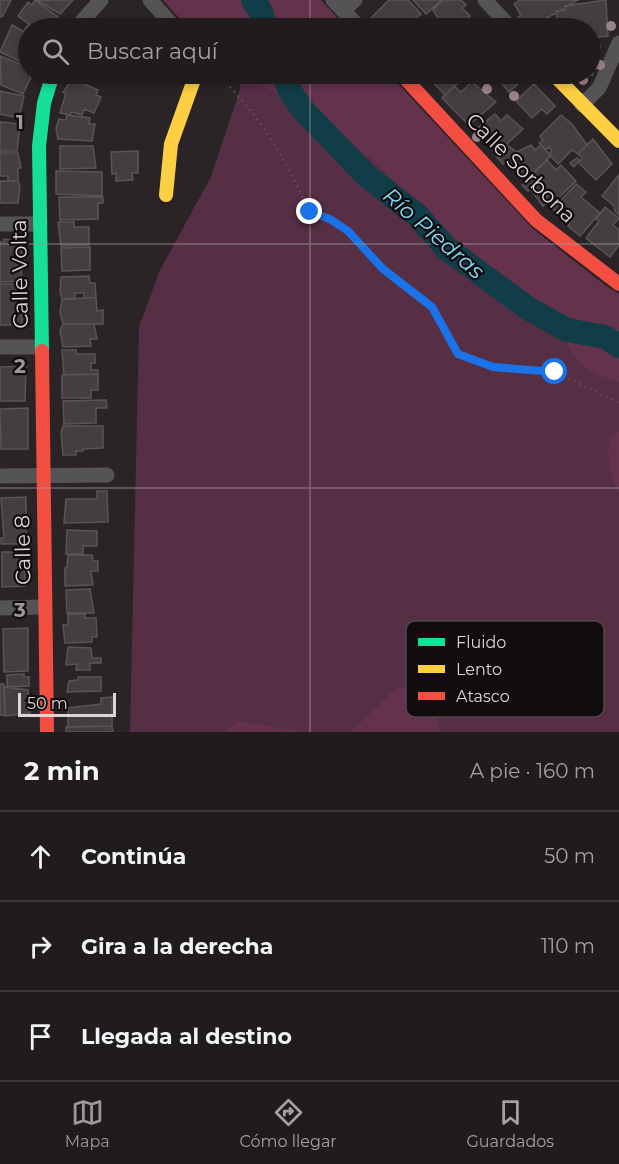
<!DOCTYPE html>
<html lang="es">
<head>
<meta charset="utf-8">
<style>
  :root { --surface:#201b1d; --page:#282426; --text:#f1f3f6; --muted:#a2a1a4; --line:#3d393b; --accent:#9f979b }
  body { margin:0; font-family:Montserrat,sans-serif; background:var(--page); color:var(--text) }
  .scale { position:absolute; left:18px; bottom:15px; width:98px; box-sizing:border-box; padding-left:6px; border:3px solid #ded5d9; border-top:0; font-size:16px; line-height:21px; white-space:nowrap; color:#ded5d9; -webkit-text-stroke:4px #120c0f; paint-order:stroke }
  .stop { position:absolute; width:18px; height:18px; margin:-14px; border:4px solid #1a73e8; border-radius:50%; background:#fff }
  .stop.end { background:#1a73e8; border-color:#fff; box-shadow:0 2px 6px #0008 }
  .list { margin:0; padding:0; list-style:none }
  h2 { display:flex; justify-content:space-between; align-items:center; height:78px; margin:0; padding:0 24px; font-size:26px }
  h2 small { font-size:20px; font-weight:400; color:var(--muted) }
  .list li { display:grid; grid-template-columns:39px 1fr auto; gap:18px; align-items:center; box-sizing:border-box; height:90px; padding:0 24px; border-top:2px solid var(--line) }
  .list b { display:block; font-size:22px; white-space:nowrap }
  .list em { font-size:20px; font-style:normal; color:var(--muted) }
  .icon { flex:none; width:33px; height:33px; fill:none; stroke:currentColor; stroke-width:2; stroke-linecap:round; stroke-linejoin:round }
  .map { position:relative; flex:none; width:619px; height:732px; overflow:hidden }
  .search { position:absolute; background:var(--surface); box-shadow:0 3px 9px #0003; left:18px; right:18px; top:18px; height:66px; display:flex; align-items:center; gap:15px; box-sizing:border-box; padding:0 21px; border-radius:33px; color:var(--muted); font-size:22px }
  .sheet { height:348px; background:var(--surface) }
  nav { display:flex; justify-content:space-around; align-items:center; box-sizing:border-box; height:84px; border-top:2px solid var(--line); background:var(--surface); font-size:16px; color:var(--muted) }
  nav a { display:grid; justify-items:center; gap:3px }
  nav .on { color:var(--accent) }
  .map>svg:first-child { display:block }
  .green { fill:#562f44 }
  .forest { fill:#65324c }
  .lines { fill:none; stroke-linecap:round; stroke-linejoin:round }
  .river { stroke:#113d49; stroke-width:24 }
  .building { fill:#433e40; stroke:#595456; stroke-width:1.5 }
  .path { stroke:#5c5b5d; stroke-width:2; stroke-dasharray:1.5 4.5; stroke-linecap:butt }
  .street { stroke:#545456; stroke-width:15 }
  .fast { stroke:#16e098; stroke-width:14 }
  .slow { stroke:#ffcf43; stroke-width:14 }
  .jam { stroke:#f24e42; stroke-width:14 }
  .tree { fill:#99818c }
  .route { stroke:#1a73e8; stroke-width:8 }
  .grid { fill:none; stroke:#9f979b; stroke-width:1.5; stroke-opacity:0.55 }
  .labels { text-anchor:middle; stroke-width:4.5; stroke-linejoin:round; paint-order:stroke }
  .street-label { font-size:21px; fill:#ded5d9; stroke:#120c0f }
  .water-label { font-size:22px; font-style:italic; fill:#80dbf9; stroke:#120c0f }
  .key { fill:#120c0f; stroke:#4f484c; stroke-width:1.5 }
  .key-label { font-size:16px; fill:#ded5d9 }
  .grid-label { font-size:20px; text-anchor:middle; font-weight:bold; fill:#9f979b; stroke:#120c0f; stroke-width:4.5; stroke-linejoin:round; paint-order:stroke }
</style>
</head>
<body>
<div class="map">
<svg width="619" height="732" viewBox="0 0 619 732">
  <rect width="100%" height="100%" fill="#2a2427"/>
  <!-- green -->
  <path class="green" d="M241 74H385L533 229 606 286 619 294V732H130L139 327 160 270 211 177 240 90Z"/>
  <!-- forest -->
  <path class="forest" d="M163 0H321L347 28H188Z
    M247 74H389L533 229 606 286 619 294V382C599 376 577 368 569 347 564 335 567 325 556 317L555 310 537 306 514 292 480 264 472 253 445 239 427 221 417 203 369 157Z
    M619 432V492C608 474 606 456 611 435Z
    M434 682 439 732H351L396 688Z
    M237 721 303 732H227Z"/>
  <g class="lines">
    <!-- river -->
    <path class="river" d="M253 0 260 10 267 28
      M283 74 291 93 304 111 367 176 418 216 446 248 529 309 567 330 605 337 619 346"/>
  </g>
  <!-- building -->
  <path class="building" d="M0 0H11L2 17 0 16Z
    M35 0 58 17 53 28H28V31L25 29 29 24 18 16 28 2 32 5Z
    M37 0H73L60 14Z
    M389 0H408L421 14 405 28 399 21 395 24 399 28H381L371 18Z
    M413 0H442L426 14Z
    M443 0H461L466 5 462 8 470 16 463 22 467 28H448L436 15 433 10Z
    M520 0H578L530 28H527L518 17 521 15 514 4Z
    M606 0 608 36 590 38V28H558L556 11 565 10V6Z
    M548 17 554 27 558 25V28H531Z
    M12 25 28 34V65L0 52Z
    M590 39 592 53 598 52 597 68 592 70 593 75 573 78 572 74H590Z
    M0 56 28 67V74L32 75 23 94 1 85Z
    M82 74H103L97 83Z
    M425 74H468L445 95Z
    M488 74 493 80 486 86 480 79Z
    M493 74H527L528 75 509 92Z
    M72 79 98 90 96 95 101 97 94 113 84 109 82 115 72 112 70 115 60 113 66 93 63 92Z
    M472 82 496 102 469 125 442 98 454 86 461 92Z
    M534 84 555 106 547 114 542 109 532 118 516 101Z
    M0 91 24 96 19 118 0 114Z
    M495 114 501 121 507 115 523 129 498 152 476 129Z
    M67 115 90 118 89 124H95L92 141 58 139 56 128 59 119 66 120Z
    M561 115 572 124 587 145 578 154 572 150 558 164 549 154 552 151 549 147 546 150 539 143 543 140 540 136Z
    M0 122 20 124 17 151H0Z
    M593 139 612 164 596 180 578 162 574 167 570 163 577 158 580 161 582 158 578 154Z
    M507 145 517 152 531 145 535 150 541 145 551 156 525 180 507 161 503 164 496 156Z
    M60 146H93L96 168 60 169Z
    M138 151V173H132L133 180 116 181V173L112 174 111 152Z
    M0 153H18L21 168H18V181H8V176H0Z
    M547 160 556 170 561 165 576 181 551 205 548 201 543 206 530 189 528 191 522 185Z
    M56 171 102 172V196L56 194Z
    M619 175V215L615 211 614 206 602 196Z
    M0 181H18L20 186 18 203H0Z
    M576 184 586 192 581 197 600 213 580 236 568 226 570 223 553 209Z
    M59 197H103V203H98V219L60 220Z
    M605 207 619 218 613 225 619 230V245L610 257 586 238 599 221 596 219Z
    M58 222H74V227H89V245L61 246Z
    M4 239 25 243V249H21L24 261 21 262 22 281 0 282V242H4Z
    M90 247V270L62 271 61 248Z
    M89 276 90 283H95L96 298H84V293H75V299H62L60 292 61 277Z
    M0 284H21L22 325H0Z
    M84 298H96L97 311 103 310V324H63L60 312 62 299Z
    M63 324H94L97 339H90L91 346 63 347 60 330Z
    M62 350H76V354H95V363H91V370H98V374L64 375Z
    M26 366 25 401H0V367Z
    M98 374V390H91V398H62V375Z
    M106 400 107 408H96V423L64 424 63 401Z
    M28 408V449H1L0 409Z
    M63 426H103V448L83 449V451H76V455H63L61 433Z
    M97 491H107L108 522 64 523 66 499H97Z
    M26 497V544H1V538H4L1 498Z
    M67 530 97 531V546H83V554H66Z
    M2 552H24L25 586 2 587Z
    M68 555H92L93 561H98V571H91L93 585 65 586V568H67Z
    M90 589 94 613H67L66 590Z
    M68 614H85V618H96L97 637H92V642L65 643 63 625H68Z
    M28 628V671L4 672 3 629Z
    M68 647 91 648 92 658H101V663H90V670H76L77 664 66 665Z
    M24 674V677H29V686L7 687V675Z
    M78 677H101V691L67 692 69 681 78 680Z
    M0 684H4L5 715H0Z
    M4 687 28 690 30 713 5 716Z
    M112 697V726L68 727V708L101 704V698Z
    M112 726 113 732H66V727Z"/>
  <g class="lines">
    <!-- path -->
    <path class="path" d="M217 74C262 118 283 155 310 212L330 219 348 231 383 269 432 307 458 354 493 367 555 372 619 403"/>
    <!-- street -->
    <path class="street" d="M150 0 175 28
      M333 0 360 28
      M485 0 511 28
      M344 10 355 0
      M76 28 101 0
      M582 105 599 88 619 43
      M0 224H40
      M0 347H42
      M0 476 107 475
      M0 608 44 607"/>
    <!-- fast -->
    <path class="fast" d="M42 351 39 146 44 103 53 74"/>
    <!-- slow -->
    <path class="slow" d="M553 74 619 141
      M166 195 171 144 196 74"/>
    <!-- jam -->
    <path class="jam" d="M401 74 536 220 619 284
      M42 351 47 732"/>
  </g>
  <!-- trees -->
  <g class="tree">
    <circle cx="611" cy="26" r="5"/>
    <circle cx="596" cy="47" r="5"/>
    <circle cx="600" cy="65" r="5"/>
    <circle cx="583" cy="80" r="5"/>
    <circle cx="487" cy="89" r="5"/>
    <circle cx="514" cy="96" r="5"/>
    <circle cx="477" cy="137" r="5"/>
  </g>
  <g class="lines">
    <!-- route -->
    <path class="route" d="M310 212 330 219 348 231 383 269 432 307 458 354 493 367 555 372"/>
  </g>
  <!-- grid -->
  <path class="grid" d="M310 0V28M310 74V732M0 244H619M0 488H619"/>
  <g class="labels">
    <!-- street labels -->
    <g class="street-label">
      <text transform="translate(521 168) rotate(45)" y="7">Calle Sorbona</text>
      <text transform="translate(20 274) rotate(-91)" y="7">Calle Volta</text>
      <text transform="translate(23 550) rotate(-91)" y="7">Calle 8</text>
    </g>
    <!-- water labels -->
    <g class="water-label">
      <text transform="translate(434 233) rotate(41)" y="8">Río Piedras</text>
    </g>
  </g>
  <!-- legend -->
  <rect x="406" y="621" width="198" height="96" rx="9" class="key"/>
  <rect x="418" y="638" width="27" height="8" fill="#16e098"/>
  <rect x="418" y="665" width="27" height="8" fill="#ffcf43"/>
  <rect x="418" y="692" width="27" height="8" fill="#f24e42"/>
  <g class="key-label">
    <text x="456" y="648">Fluido</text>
    <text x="456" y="675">Lento</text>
    <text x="456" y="702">Atasco</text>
  </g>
  <g class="grid-label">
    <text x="20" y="129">1</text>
    <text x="20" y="373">2</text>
    <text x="20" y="617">3</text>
  </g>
</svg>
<div class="scale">50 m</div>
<div class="stop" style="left:555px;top:372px"></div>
<div class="stop end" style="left:310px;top:212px"></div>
<div class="search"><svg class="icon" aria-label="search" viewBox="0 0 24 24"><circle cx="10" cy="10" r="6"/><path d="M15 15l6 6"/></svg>Buscar aquí</div>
</div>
<section class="sheet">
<h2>2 min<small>A pie · 160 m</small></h2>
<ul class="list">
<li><svg class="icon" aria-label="ahead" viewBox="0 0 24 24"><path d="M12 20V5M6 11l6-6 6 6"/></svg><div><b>Continúa</b></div><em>50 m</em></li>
<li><svg class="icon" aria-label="right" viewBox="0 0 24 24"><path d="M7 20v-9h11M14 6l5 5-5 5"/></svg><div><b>Gira a la derecha</b></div><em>110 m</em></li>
<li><svg class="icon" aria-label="arrive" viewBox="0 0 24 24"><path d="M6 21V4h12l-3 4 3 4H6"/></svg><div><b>Llegada al destino</b></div></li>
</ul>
</section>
<nav>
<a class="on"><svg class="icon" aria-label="map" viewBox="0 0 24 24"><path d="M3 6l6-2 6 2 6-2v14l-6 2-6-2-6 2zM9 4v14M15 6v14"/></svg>Mapa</a>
<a><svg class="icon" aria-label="directions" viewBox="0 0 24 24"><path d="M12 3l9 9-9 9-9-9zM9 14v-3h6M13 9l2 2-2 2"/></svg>Cómo llegar</a>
<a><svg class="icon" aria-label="saved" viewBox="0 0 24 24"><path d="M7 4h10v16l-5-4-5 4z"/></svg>Guardados</a>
</nav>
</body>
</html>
